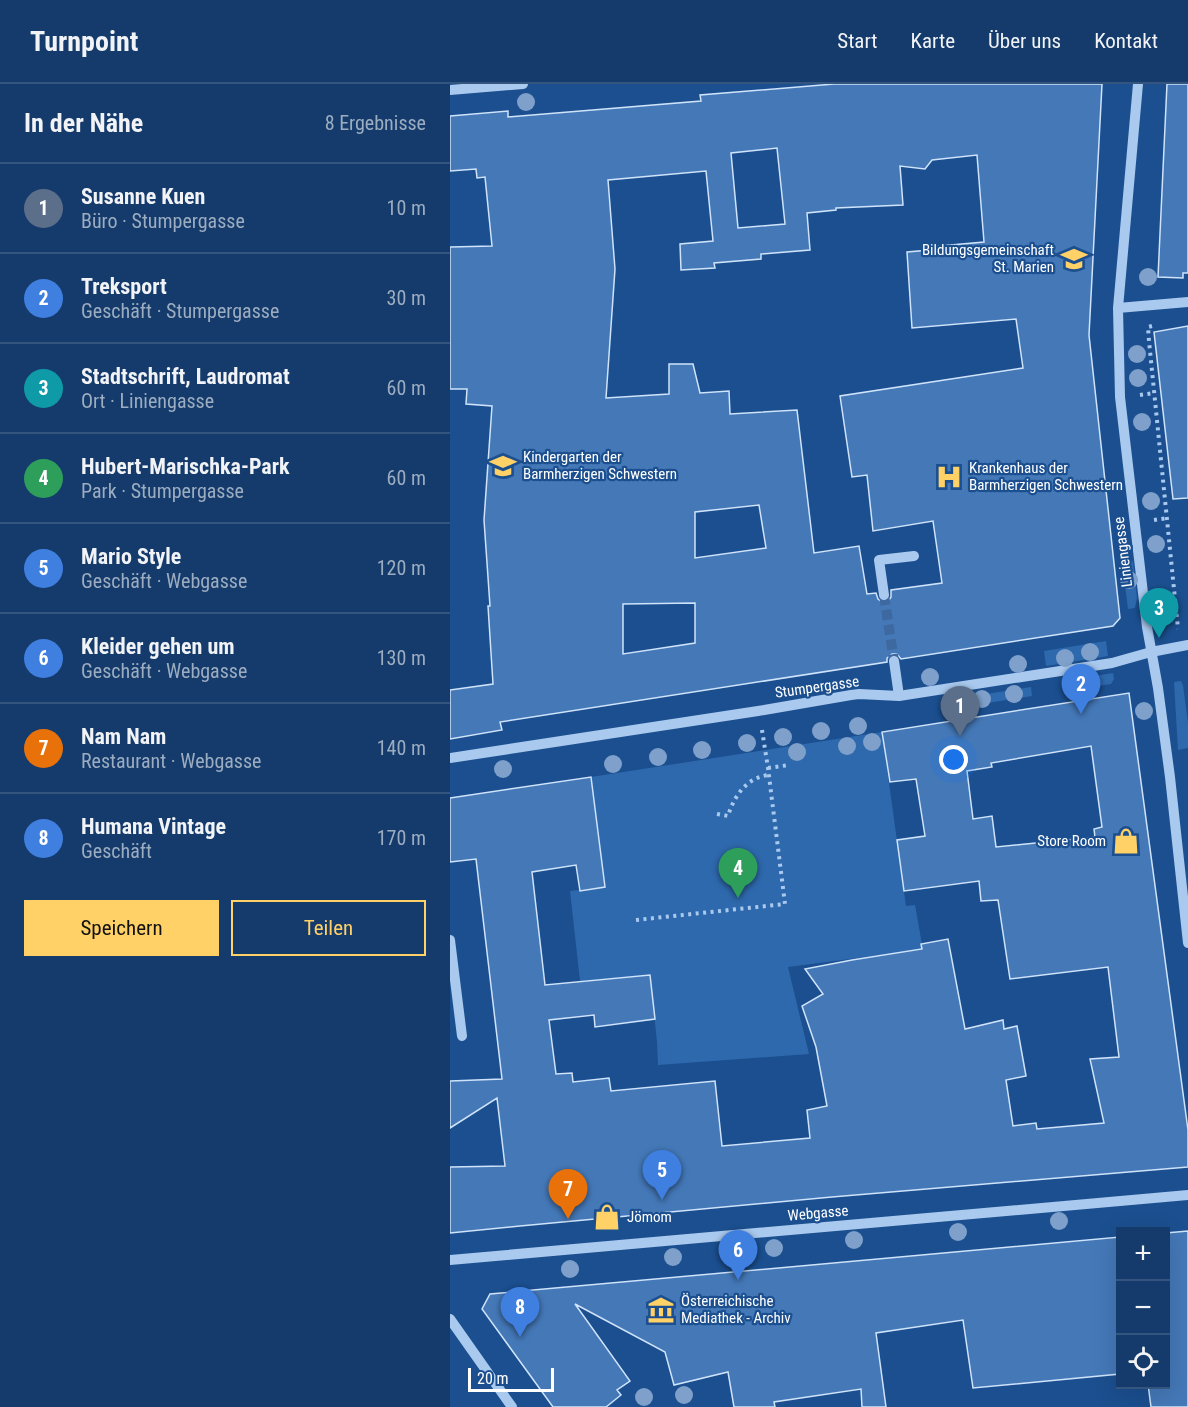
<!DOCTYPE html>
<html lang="de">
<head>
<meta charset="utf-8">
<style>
  :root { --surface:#143b6b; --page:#214673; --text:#f1f3f6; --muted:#9dadc1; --line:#33557e; --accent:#ffd166 }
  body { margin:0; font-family:"Roboto Condensed",sans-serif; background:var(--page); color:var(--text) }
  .controls { position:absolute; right:18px; bottom:18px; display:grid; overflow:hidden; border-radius:0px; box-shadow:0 6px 24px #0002 }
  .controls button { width:54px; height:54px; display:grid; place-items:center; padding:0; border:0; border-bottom:2px solid var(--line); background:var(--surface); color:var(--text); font:30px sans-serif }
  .scale { position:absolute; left:18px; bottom:15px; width:86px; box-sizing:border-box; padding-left:6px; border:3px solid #fff; border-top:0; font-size:16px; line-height:21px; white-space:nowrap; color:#fff; -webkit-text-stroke:4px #1b4f8f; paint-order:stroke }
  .you { position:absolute; left:504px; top:676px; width:21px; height:21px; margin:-15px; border:4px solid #fff; border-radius:50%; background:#1a73e8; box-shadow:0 0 0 9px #1a73e833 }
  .badge { display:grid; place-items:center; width:39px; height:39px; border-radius:50%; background:var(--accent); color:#fff; font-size:20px; font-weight:700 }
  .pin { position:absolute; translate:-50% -50px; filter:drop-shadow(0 2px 3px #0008) }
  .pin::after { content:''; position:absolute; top:32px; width:21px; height:18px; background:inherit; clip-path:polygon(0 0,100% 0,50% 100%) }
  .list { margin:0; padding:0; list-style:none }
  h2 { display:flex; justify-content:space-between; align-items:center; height:78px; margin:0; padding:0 24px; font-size:26px }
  h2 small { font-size:20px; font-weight:400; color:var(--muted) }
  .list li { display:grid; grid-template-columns:39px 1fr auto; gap:18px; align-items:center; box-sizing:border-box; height:90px; padding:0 24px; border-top:2px solid var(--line) }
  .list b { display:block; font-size:22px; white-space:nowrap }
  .list p { margin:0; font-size:20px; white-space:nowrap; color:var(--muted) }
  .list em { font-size:20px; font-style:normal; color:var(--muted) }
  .actions { display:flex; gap:12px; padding:18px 24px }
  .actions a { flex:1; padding:14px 0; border:2px solid var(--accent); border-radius:0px; text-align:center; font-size:21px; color:var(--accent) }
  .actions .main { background:var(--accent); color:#111 }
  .icon { flex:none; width:33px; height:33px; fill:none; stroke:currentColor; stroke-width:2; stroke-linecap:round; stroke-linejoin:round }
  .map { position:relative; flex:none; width:738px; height:1323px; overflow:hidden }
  header { display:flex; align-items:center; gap:36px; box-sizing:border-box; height:84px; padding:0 30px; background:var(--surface); border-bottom:2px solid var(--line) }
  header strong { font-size:28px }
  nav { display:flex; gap:33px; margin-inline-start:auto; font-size:21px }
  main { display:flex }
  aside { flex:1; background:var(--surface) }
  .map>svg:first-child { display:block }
  .green { fill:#2e69ad }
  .building { fill:#4478b7; stroke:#cfe3fa; stroke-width:1.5; fill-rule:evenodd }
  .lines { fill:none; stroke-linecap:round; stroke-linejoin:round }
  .minor-tunnel { stroke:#3d69a0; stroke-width:10; stroke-dasharray:10 5; stroke-linecap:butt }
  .path { stroke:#a9c9ee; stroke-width:4; stroke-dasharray:3 4.5; stroke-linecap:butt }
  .minor { stroke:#a9c9ee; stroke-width:10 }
  .tree { fill:#7ea0ca }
  .labels { text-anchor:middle; stroke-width:4.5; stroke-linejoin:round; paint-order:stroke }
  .poi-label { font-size:15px; fill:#fff; stroke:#1b4f8f; text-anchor:start }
  .street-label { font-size:15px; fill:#fff; stroke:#1b4f8f }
</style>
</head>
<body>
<header>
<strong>Turnpoint</strong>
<nav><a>Start</a><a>Karte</a><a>Über uns</a><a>Kontakt</a></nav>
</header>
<main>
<aside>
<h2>In der Nähe<small>8 Ergebnisse</small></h2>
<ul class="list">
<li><span class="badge" style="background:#5c6f8a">1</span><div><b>Susanne Kuen</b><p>Büro · Stumpergasse</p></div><em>10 m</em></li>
<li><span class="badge" style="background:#3f7fe0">2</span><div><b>Treksport</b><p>Geschäft · Stumpergasse</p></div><em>30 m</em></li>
<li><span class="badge" style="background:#0f9aa8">3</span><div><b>Stadtschrift, Laudromat</b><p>Ort · Liniengasse</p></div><em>60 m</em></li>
<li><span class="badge" style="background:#2e9e5b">4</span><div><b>Hubert-Marischka-Park</b><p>Park · Stumpergasse</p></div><em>60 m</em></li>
<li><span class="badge" style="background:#3f7fe0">5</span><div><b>Mario Style</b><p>Geschäft · Webgasse</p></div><em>120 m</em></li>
<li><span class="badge" style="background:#3f7fe0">6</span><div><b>Kleider gehen um</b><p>Geschäft · Webgasse</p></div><em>130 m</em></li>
<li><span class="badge" style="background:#e8710a">7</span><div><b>Nam Nam</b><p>Restaurant · Webgasse</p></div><em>140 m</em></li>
<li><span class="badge" style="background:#3f7fe0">8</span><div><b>Humana Vintage</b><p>Geschäft</p></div><em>170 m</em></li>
</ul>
<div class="actions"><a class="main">Speichern</a><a>Teilen</a></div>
</aside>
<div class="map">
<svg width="738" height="1323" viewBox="0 0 738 1323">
  <rect width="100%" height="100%" fill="#1b4f8f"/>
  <!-- green -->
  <path class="green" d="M681 476 683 478 687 514 685 524 678 525 672 477Z
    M656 557 658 572 596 582 594 567Z
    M663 589 664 595 661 600 622 606 620 596Z
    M731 597 733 601 738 639V664L728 666 724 598Z
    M581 603 582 612 492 626 491 617Z
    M432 648 456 822 465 821 484 928 454 868 338 883 359 970 208 981 207 958 200 891 130 897 120 807 155 803 141 693Z"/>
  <!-- building -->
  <path class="building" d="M384 0H652L639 251 670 534 663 542 451 575 447 570H442L437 574V578L50 638 52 646 0 655V606L43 600 38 522H40L34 436 42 322 16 320 17 305H0V163L42 162 35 93 27 94 26 85 0 87V32L58 27V33L251 17 250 11ZM327 64 335 140 288 144 281 69ZM527 71 534 158 479 163 480 166 457 168 462 244 566 235 573 284 390 312 402 393 417 391 423 447 483 437 492 499 441 506V513L439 516 432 518 428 515 426 509 417 510 409 462 364 469 347 326 280 330 279 307 250 309 243 280H219V310L156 314 165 185 158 96 256 87 263 157 230 160 231 186 265 184 264 179 311 175V170L360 166 357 129 386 126V124L453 121 450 82 475 85 482 76ZM309 421 316 464 245 474V428ZM245 519V559L173 570V520Z
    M717 0H738V189H733V194L708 193Z
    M738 242V414L723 415 704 248Z
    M679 609 738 1046V1083L382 1113 70 1142 0 1149V1083L55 1082 47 1014 0 1044V997L52 995 26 775 0 778V714L141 693 155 803 130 807 126 781 82 788 95 901 200 891 205 935 145 943 144 931 99 936 106 990 122 989 123 998 159 994 161 1007 265 997 272 1062 360 1054 357 1026 377 1022 366 963 352 922 373 910 355 885 402 876 472 865 471 860 498 855 515 945 553 936 554 945 567 942 576 992 556 996 563 1042 586 1039 587 1045 654 1039 640 975 669 973 658 883 560 895 548 816 531 817 529 797 454 807 447 756 475 752 466 695 440 698 432 648ZM641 662 652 743 644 745 645 753 546 763 542 732 523 735 517 687 542 683 541 679Z
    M738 1147V1323H701L698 1300H716V1149Z
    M670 1153V1290L523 1304 513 1236 426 1249 436 1323H412L411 1305 324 1318 325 1323H284L278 1288 224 1301 215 1268 125 1220 180 1297 167 1306 171 1311 156 1323H103L32 1225 40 1210Z"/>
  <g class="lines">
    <!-- minor-tunnel -->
    <path class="minor-tunnel" d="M434 511 444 577"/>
    <!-- path -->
    <path class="path" d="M702 242 698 243 699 257 728 545
      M690 311 704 309
      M704 436 718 434
      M318 684 339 681
      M267 730 278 732C284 712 297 693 319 691
      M186 836 335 820 318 684 312 646"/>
    <!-- minor -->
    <path class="minor" d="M688 0 668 224 670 313 697 543 708 604 720 693 738 859
      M0 6 73 0
      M668 224 738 218
      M434 511 429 476 464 472
      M444 577 449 612
      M0 674 308 627 401 611 409 610 449 612 662 579 701 568 738 561
      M0 856 12 952
      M0 1176 738 1111
      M0 1235 62 1323"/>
  </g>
  <!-- trees -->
  <g class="tree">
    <circle cx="76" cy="18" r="9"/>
    <circle cx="698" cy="193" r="9"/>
    <circle cx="687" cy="270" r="9"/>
    <circle cx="688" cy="294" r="9"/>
    <circle cx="692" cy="338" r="9"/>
    <circle cx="701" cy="417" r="9"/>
    <circle cx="706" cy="460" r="9"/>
    <circle cx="679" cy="496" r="9"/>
    <circle cx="710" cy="522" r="9"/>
    <circle cx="640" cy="568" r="9"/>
    <circle cx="615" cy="574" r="9"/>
    <circle cx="568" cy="580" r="9"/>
    <circle cx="480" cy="593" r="9"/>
    <circle cx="633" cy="599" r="9"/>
    <circle cx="564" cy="610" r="9"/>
    <circle cx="532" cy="615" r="9"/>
    <circle cx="504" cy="620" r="9"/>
    <circle cx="694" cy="627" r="9"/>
    <circle cx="408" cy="642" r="9"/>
    <circle cx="371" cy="647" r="9"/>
    <circle cx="333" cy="653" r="9"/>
    <circle cx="422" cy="658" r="9"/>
    <circle cx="297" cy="659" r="9"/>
    <circle cx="397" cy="662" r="9"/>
    <circle cx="252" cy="666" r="9"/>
    <circle cx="347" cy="668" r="9"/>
    <circle cx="208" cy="673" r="9"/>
    <circle cx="163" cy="680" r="9"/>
    <circle cx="53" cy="685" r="9"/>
    <circle cx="609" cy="1137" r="9"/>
    <circle cx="508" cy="1148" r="9"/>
    <circle cx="404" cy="1156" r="9"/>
    <circle cx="324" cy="1164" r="9"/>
    <circle cx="223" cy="1173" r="9"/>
    <circle cx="120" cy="1185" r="9"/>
    <circle cx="234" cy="1311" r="9"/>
    <circle cx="194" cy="1313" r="9"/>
  </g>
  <!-- icons -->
  <defs>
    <g id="school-bare" transform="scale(2.07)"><path d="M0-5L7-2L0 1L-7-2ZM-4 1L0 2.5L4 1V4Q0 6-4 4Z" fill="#ffd166" stroke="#1b4f8f" stroke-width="2.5" paint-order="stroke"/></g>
    <g id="hospital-bare" transform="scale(2.07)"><path d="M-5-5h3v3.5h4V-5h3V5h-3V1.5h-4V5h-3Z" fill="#ffd166" stroke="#1b4f8f" stroke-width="2.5" paint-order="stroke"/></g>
    <g id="shop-bare" transform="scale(2.07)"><path d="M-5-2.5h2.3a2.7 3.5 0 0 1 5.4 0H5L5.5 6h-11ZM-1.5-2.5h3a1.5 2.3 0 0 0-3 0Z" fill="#ffd166" stroke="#1b4f8f" stroke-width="2.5" paint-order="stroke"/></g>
    <g id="museum-bare" transform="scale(2.07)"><path d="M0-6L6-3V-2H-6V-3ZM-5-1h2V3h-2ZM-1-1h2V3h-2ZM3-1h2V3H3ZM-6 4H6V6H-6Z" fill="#ffd166" stroke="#1b4f8f" stroke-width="2.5" paint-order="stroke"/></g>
  </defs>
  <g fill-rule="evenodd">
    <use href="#school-bare" x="624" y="175"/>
    <use href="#school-bare" x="53" y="382"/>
    <use href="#hospital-bare" x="499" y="393"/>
    <use href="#shop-bare" x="676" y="757"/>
    <use href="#shop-bare" x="157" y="1133"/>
    <use href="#museum-bare" x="211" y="1226"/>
  </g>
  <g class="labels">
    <!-- poi labels -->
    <g class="poi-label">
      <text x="604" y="171" text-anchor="end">Bildungsgemeinschaft<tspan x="604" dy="17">St. Marien</tspan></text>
      <text x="73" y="378">Kindergarten der<tspan x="73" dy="17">Barmherzigen Schwestern</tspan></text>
      <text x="519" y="389">Krankenhaus der<tspan x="519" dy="17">Barmherzigen Schwestern</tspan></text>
      <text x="656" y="762" text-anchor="end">Store Room</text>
      <text x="177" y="1138">Jömom</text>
      <text x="231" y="1222">Österreichische<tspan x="231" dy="17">Mediathek - Archiv</tspan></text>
    </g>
    <!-- street labels -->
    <g class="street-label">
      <text transform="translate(673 468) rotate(-97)" y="5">Liniengasse</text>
      <text transform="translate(367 603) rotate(-8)" y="5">Stumpergasse</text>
      <text transform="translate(368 1129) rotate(-5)" y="5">Webgasse</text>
    </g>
  </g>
</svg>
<div class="controls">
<button>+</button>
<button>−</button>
<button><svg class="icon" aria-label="locate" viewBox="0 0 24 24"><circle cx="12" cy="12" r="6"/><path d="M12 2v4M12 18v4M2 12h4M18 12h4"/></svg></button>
</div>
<div class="scale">20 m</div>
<div class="you"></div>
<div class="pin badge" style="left:510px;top:652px;background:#5c6f8a">1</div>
<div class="pin badge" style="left:631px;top:630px;background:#3f7fe0">2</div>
<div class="pin badge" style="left:709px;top:554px;background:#0f9aa8">3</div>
<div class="pin badge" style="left:288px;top:814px;background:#2e9e5b">4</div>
<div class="pin badge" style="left:212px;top:1116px;background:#3f7fe0">5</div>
<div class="pin badge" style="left:288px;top:1196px;background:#3f7fe0">6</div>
<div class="pin badge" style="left:118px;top:1135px;background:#e8710a">7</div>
<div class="pin badge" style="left:70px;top:1253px;background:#3f7fe0">8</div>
</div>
</main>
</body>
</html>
